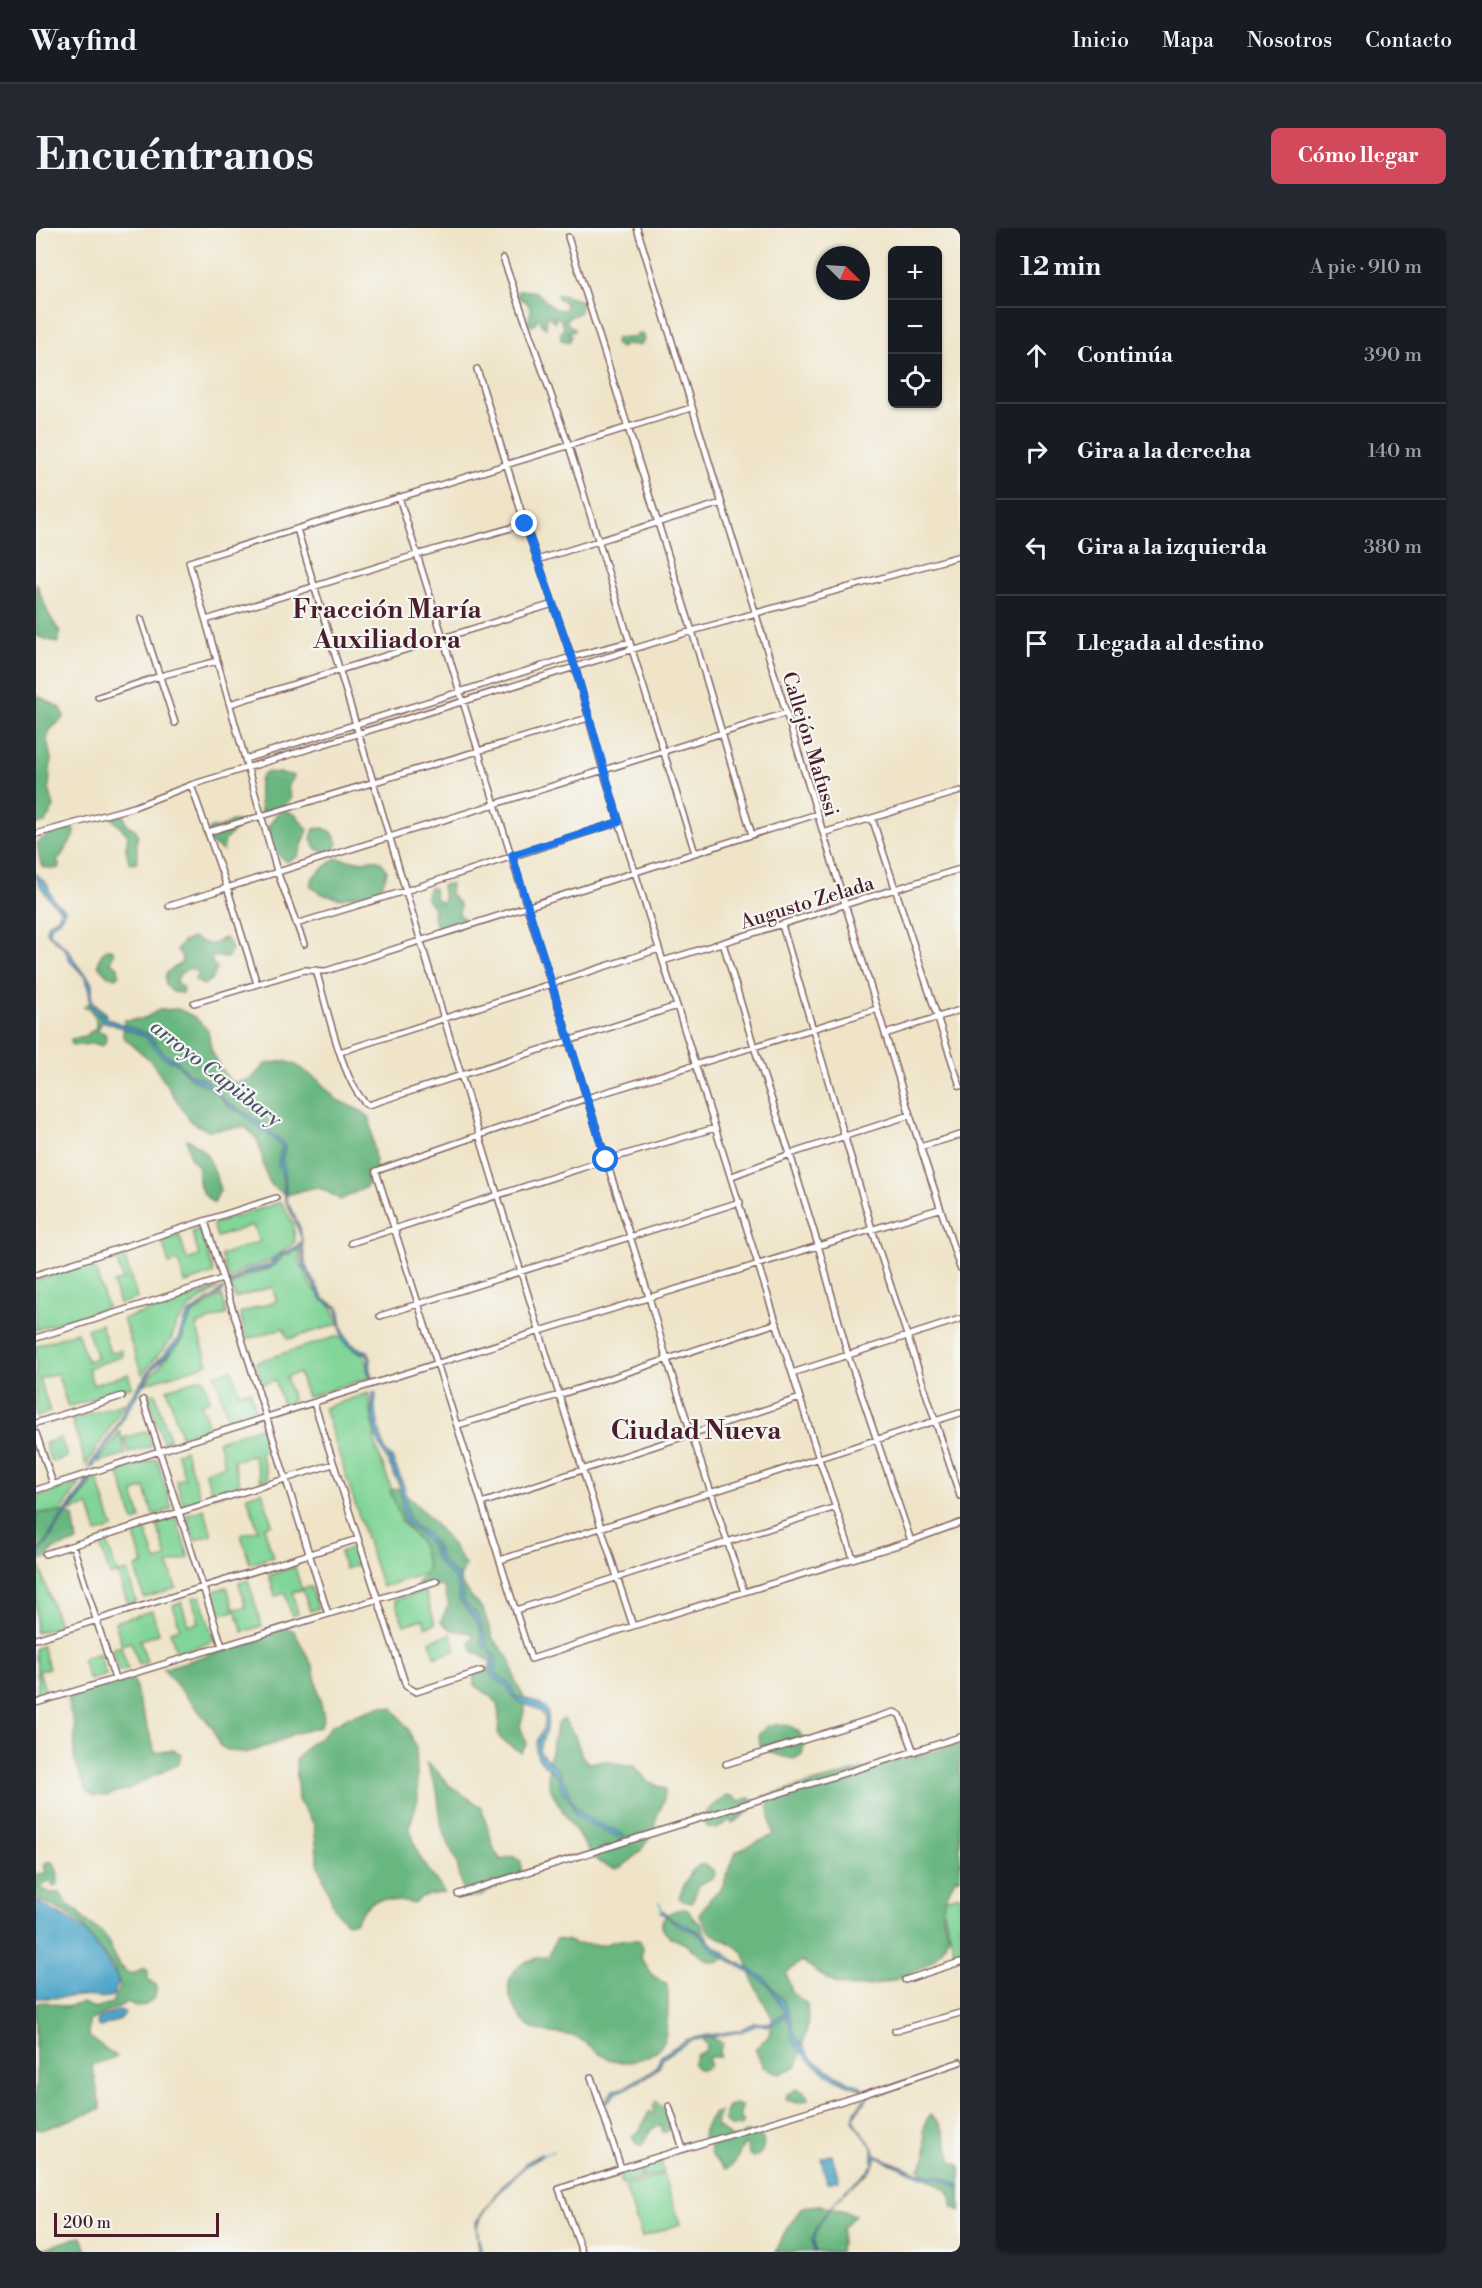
<!DOCTYPE html>
<html lang="es">
<head>
<meta charset="utf-8">
<style>
  :root { --surface:#171b24; --page:#242831; --text:#f1f3f6; --muted:#9ea1a6; --line:#363941; --accent:#d1495b }
  body { margin:0; font-family:"Libre Bodoni",serif; background:var(--page); color:var(--text) }
  .controls { position:absolute; right:18px; top:18px; display:grid; overflow:hidden; border-radius:9px; box-shadow:0 2px 4px #0004 }
  .controls button { width:54px; height:54px; display:grid; place-items:center; padding:0; border:0; border-bottom:2px solid var(--line); background:var(--surface); color:var(--text); font:30px sans-serif }
  .compass { position:absolute; left:780px; top:18px; width:54px; height:54px; border-radius:50%; background:var(--surface); box-shadow:0 2px 4px #0004; rotate:114deg }
  .scale { position:absolute; left:18px; bottom:15px; width:165px; box-sizing:border-box; padding-left:6px; border:3px solid #4a1f2b; border-top:0; font-size:16px; line-height:21px; white-space:nowrap; color:#4a1f2b; -webkit-text-stroke:4px #f6f6f2; paint-order:stroke }
  .stop { position:absolute; width:18px; height:18px; margin:-14px; border:4px solid #1a73e8; border-radius:50%; background:#fff }
  .stop.end { background:#1a73e8; border-color:#fff; box-shadow:0 2px 6px #0008 }
  .list { margin:0; padding:0; list-style:none }
  h2 { display:flex; justify-content:space-between; align-items:center; height:78px; margin:0; padding:0 24px; font-size:26px }
  h2 small { font-size:20px; font-weight:400; color:var(--muted) }
  .list li { display:grid; grid-template-columns:39px 1fr auto; gap:18px; align-items:center; box-sizing:border-box; height:96px; padding:0 24px; border-top:2px solid var(--line) }
  .list b { display:block; font-size:22px; white-space:nowrap }
  .list em { font-size:20px; font-style:normal; color:var(--muted) }
  .icon { flex:none; width:33px; height:33px; fill:none; stroke:currentColor; stroke-width:2; stroke-linecap:round; stroke-linejoin:round }
  .map { position:relative; flex:none; width:924px; height:2024px; overflow:hidden; border-radius:9px }
  header { display:flex; align-items:center; gap:36px; box-sizing:border-box; height:84px; padding:0 30px; background:var(--surface); border-bottom:2px solid var(--line) }
  header strong { font-size:28px }
  nav { display:flex; gap:33px; margin-inline-start:auto; font-size:21px }
  .intro { display:flex; align-items:center; justify-content:space-between; box-sizing:border-box; height:144px; padding:0 36px }
  h1 { margin:0; font-size:42px }
  .button { padding:15px 27px; border-radius:9px; background:var(--accent); color:#fff; font-size:21px; font-weight:700 }
  main { display:flex; gap:36px; padding:0 36px }
  aside { flex:1; background:var(--surface); border-radius:9px; box-shadow:0 2px 4px #0004 }
  .map>svg:first-child { display:block }
  .green { fill:#81d598; stroke:#667a62; stroke-width:1.5 }
  .forest { fill:#68b680; stroke:#596a56; stroke-width:1.5 }
  .water { fill:#4ba5c9; stroke:#4a627a; stroke-width:1.5 }
  .lines { fill:none; stroke-linecap:round; stroke-linejoin:round }
  .stream { stroke:#4ba5c9; stroke-width:1.5 }
  .minor-casing { stroke:#846462; stroke-width:8 }
  .minor { stroke:#fff; stroke-width:5 }
  .route { stroke:#1a73e8; stroke-width:8 }
  .labels { text-anchor:middle; stroke-width:4.5; stroke-linejoin:round; paint-order:stroke }
  .street-label { font-size:20px; fill:#4a1f2b; stroke:#f6f6f2 }
  .water-label { font-size:21px; font-style:italic; fill:#4a556a; stroke:#f6f6f2 }
  .district-label { font-size:26px; font-weight:bold; fill:#4a1f2b; stroke:#f6f6f2 }
</style>
</head>
<body>
<header>
<strong>Wayfind</strong>
<nav><a>Inicio</a><a>Mapa</a><a>Nosotros</a><a>Contacto</a></nav>
</header>
<div class="intro"><h1>Encuéntranos</h1><a class="button">Cómo llegar</a></div>
<main>
<div class="map">
<svg width="924" height="2024" viewBox="0 0 924 2024">
  <rect width="100%" height="100%" fill="#f6f6f2"/>
  <filter id="ink" filterUnits="userSpaceOnUse"><feTurbulence type="fractalNoise" baseFrequency=".0167" numOctaves="2"/><feDisplacementMap in="SourceGraphic" scale="12" xChannelSelector="R" yChannelSelector="G"/><feConvolveMatrix kernelMatrix="1 2 1 2 8 2 1 2 1" color-interpolation-filters="sRGB"/></filter>
  <filter id="wash" filterUnits="userSpaceOnUse"><feTurbulence type="fractalNoise" baseFrequency=".008" numOctaves="4" result="noise"/><feDisplacementMap in="SourceGraphic" scale="24" xChannelSelector="R" yChannelSelector="G"/><feGaussianBlur stdDeviation="1.35" result="paint"/><feColorMatrix in="noise" values="0 0 0 0 0 0 0 0 0 0 0 0 0 0 0 0 0 1.4 0 .05"/><feComposite in="paint" operator="in"/></filter>
  <g filter="url(#wash)">
    <rect width="100%" height="100%" fill="#efe4c8"/>
    <!-- green -->
    <path class="green" d="M245 974 257 995 259 1014 232 1034 209 1040 193 1052 185 1027 223 1014 217 997 181 1009 177 996Z
      M164 1001 178 1045 149 1055 142 1033 133 1036 126 1012 143 1006 151 1032 163 1028 156 1004Z
      M264 1021V1035L276 1059 298 1082 302 1096 252 1111 248 1100 211 1111 204 1085 241 1073 236 1059 199 1070 195 1058 211 1047 234 1041 248 1028Z
      M87 1024 101 1070 83 1076 77 1055 87 1052 79 1027Z
      M57 1034 71 1079 0 1102V1052Z
      M183 1060 155 1078 140 1096 135 1112 106 1146 87 1091Z
      M186 1067 191 1086 160 1097 172 1136 108 1156 146 1113 149 1099 157 1086Z
      M65 1096 74 1125 85 1122 87 1128 52 1140 57 1157 92 1146 96 1158 32 1179 21 1145 4 1151 14 1184 0 1189V1118L41 1104 51 1133 61 1130 51 1101Z
      M302 1108 320 1124 328 1126C332 1134 331 1141 333 1150L271 1169 263 1145 250 1149 257 1173 247 1177 239 1152 226 1156 220 1134Z
      M196 1141 203 1165 214 1162 221 1185 193 1194 179 1147Z
      M167 1150 174 1172 165 1175 173 1200 145 1208 131 1161Z
      M119 1165 134 1212 127 1214 112 1167Z
      M332 1165 340 1219 368 1295 383 1309 404 1341 346 1359 288 1180Z
      M89 1175 50 1237 36 1192Z
      M225 1199 232 1221 224 1224 232 1251 225 1253 217 1227 197 1233 205 1260 177 1269 169 1243 189 1237 182 1213Z
      M84 1203 90 1226 63 1234Z
      M111 1203 116 1218 93 1225 88 1210Z
      M25 1210 31 1229 15 1234 9 1215Z
      M149 1222 165 1272 148 1278 140 1253 149 1250 141 1225Z
      M121 1231 136 1281 117 1287 109 1260 97 1264 105 1291 98 1294 82 1243Z
      M61 1250 77 1300 61 1305 53 1278 34 1283 54 1258 55 1251Z
      M44 1255 0 1320V1269Z
      M226 1263 236 1296 228 1299 237 1329 214 1336 205 1307 222 1302 211 1268Z
      M168 1281 176 1307 159 1312 151 1287Z
      M140 1290 153 1330 132 1336 140 1360 108 1370 99 1340 107 1336 97 1304 109 1300 120 1333 131 1330 121 1296Z
      M70 1311 81 1345 91 1343 100 1373 92 1376 82 1346 74 1347 63 1314Z
      M317 1320 322 1337 309 1341 304 1324Z
      M1 1330 23 1398 0 1405V1332Z
      M259 1339 265 1360 275 1359 282 1380 274 1383 267 1362 256 1364 262 1386 256 1388 249 1365 239 1368 233 1347Z
      M212 1352 226 1398 207 1404 200 1383 182 1386 175 1364 191 1359 198 1381 210 1379 203 1355Z
      M389 1363 399 1396 390 1399 387 1391 368 1397 359 1372Z
      M164 1368 178 1413 141 1425 134 1403 144 1400 137 1377 145 1374 152 1397 163 1394 156 1370Z
      M116 1383 123 1406 104 1412 111 1434 103 1437 95 1414 86 1417 85 1419 92 1441 83 1443 76 1421 86 1417 79 1394Z
      M415 1406 420 1422 399 1429 394 1413Z
      M6 1418 13 1440 3 1443 10 1466 2 1468 0 1420Z
      M63 1425 70 1447 53 1452 46 1431Z
      M924 1667V1725L919 1726 905 1672Z
      M625 1933 628 1944 607 1950 604 1939Z
      M602 1939 606 1950 586 1957 582 1946Z
      M627 1946 644 1996 606 2009 589 1959Z"/>
    <!-- forest -->
    <path class="forest" d="M483 62C489 63 496 62 501 65 511 72 514 83 529 82L530 75 522 70 521 66 547 73 543 85 530 91 531 95 539 101 538 103H532L536 108 533 114 525 112V104L528 101 525 92 519 88V95L513 88H511L510 100 506 97 504 90H502L499 97 495 98 492 94C495 84 497 83 490 73L484 71 481 66Z
      M603 105 607 107 608 111 605 117 589 116 585 120 579 116 580 110H596Z
      M0 355 13 387 24 404 22 415 0 408Z
      M0 467 25 480 28 489 14 502 11 512 15 531 13 560 18 579 9 595 0 596Z
      M230 544C234 544 255 546 258 548L252 560 255 570 249 577 225 584C225 571 217 553 230 544Z
      M251 583 260 587 272 602 262 628 250 634 236 620 231 601 241 586Z
      M78 586 88 588 91 597 99 601 102 606C99 616 102 624 101 634L97 636 93 634 90 621 92 607 76 590Z
      M196 593H201L203 598 189 612 187 623 167 610 175 600H184Z
      M37 600 39 606 21 634 24 638 22 640 17 641 6 638C2 631 3 621 1 614L18 604Z
      M287 600 296 604 302 615 298 623 289 625 280 620 275 611 278 601Z
      M300 630C307 631 314 633 321 633 336 634 342 625 351 643 343 677 329 661 306 671L289 667 281 663 274 657 278 648Z
      M410 656H415L414 666 424 677 423 687 427 689 429 693 421 700 409 703C398 697 396 691 398 680L390 669 393 660H398L399 670 406 675 408 672 406 658Z
      M156 710 175 717 188 710 192 712 196 721 191 730 177 728 175 733 181 741 176 751 167 757 159 752 162 744 153 740 144 746 140 754 147 760 146 765 137 764 130 757C126 739 139 743 146 734V729L141 721 147 714Z
      M71 721H76L78 725 74 734 82 739 83 747 80 750 71 747 62 737 65 727Z
      M56 772 62 779 69 784 70 788 61 803 68 805 70 808 69 815 65 818C56 811 45 821 35 816V811L49 808 60 800V790L52 779H48Z
      M142 781 159 789 172 802 175 821 183 838 195 854C217 854 216 850 229 836L248 833 258 836 282 852 301 872 327 884 334 890 340 942 330 959 304 972C278 953 279 960 251 967 223 955 231 937 222 914 220 908 213 903 209 899L171 902 155 894 115 833 87 809 88 792 107 791 123 782Z
      M151 911C173 921 178 940 184 962L178 975C163 965 162 955 162 938L154 930Z
      M361 1260C389 1281 410 1307 429 1337L424 1351 428 1360 447 1382 457 1411 475 1433 479 1452 488 1470 489 1480 484 1498 491 1516 485 1524C448 1505 469 1506 461 1477 459 1468 446 1463 439 1457L437 1448 444 1442 453 1441 455 1433 438 1424 434 1415 438 1406C423 1400 418 1408 405 1393L413 1376 407 1358 385 1361 381 1356 392 1339 384 1314 366 1294 354 1263Z
      M29 1284 37 1289 41 1314 17 1321 10 1331H0V1285Z
      M250 1399 258 1403 277 1439 288 1490 284 1499 257 1506 240 1515 210 1525 191 1522 183 1517 177 1500 127 1441 223 1411Z
      M90 1450 99 1454C102 1479 114 1500 119 1525L137 1522 145 1526 143 1536 89 1562 69 1568H59L51 1563 40 1536 38 1527 39 1499 31 1472 36 1465Z
      M347 1478 357 1480 373 1502 380 1521 382 1571 373 1599 383 1628 408 1664 385 1669 377 1675C348 1672 337 1663 320 1693L311 1695 299 1682 282 1635 278 1596 262 1572 260 1532 271 1518 289 1506 295 1498 312 1489Z
      M528 1491 539 1508 546 1528 552 1535 571 1533 589 1538H599L611 1553 629 1561C629 1572 626 1578 621 1588 619 1592 620 1597 618 1601 611 1617 596 1635 580 1641 575 1639 568 1637 563 1634 555 1629 514 1565 513 1556 510 1538 517 1515 521 1496Z
      M741 1496C760 1497 772 1506 766 1526L758 1531C744 1528 733 1526 724 1516L723 1506 730 1499Z
      M924 1516V1650L919 1651C906 1676 902 1680 913 1706 911 1712 908 1718 905 1723 886 1748 831 1765 801 1756 791 1753 776 1739 766 1733L750 1745 756 1764 771 1776 772 1797 761 1838 743 1846 727 1839 719 1821 732 1809 738 1793 720 1760 707 1724 691 1713 674 1705 663 1687 674 1671 687 1658 700 1624 737 1607 731 1567Z
      M390 1535 400 1542 413 1557 445 1579 459 1624 465 1632 477 1628 485 1634 486 1650 469 1653 445 1668 435 1669 427 1662 421 1635 406 1600 401 1562Z
      M690 1568H696L704 1573 713 1570 721 1573C718 1579 702 1593 696 1595L693 1592 681 1601 671 1599 665 1591 672 1582Z
      M11 1634H16C22 1640 23 1650 21 1657L17 1659 16 1655 11 1654 7 1657 6 1661 15 1665H24L31 1676 43 1684 48 1692 68 1706 83 1736 91 1745H100L108 1740 112 1742V1752L120 1757C122 1769 112 1778 101 1779L92 1774 53 1793 52 1808 81 1829 56 1837 65 1881 5 1902 0 1901V1775L10 1774 30 1779 47 1775 59 1781 75 1776 84 1759 78 1740 46 1698 31 1685 3 1672 0 1668V1646L10 1645 8 1638Z
      M667 1636 676 1641 679 1646 676 1650 663 1657 656 1675 646 1673 643 1669C649 1657 654 1639 667 1636Z
      M647 1681 652 1682 657 1690 665 1696 673 1714 689 1725V1730C672 1741 662 1724 649 1716 644 1712 637 1712 632 1707 617 1694 633 1682 647 1681Z
      M520 1711 530 1712 539 1716 566 1717 584 1712H603L607 1721 605 1730 615 1746 631 1757C633 1770 632 1799 628 1812 622 1829 592 1838 576 1832 560 1827 555 1816 542 1810 527 1803 508 1808 493 1798 486 1794 483 1787 479 1780 462 1751 482 1730 512 1729Z
      M670 1807 687 1815 683 1823 684 1829H673L672 1834 674 1838C667 1843 662 1843 657 1836L660 1827 669 1823 671 1817 668 1814 667 1810Z
      M761 1861 770 1865 772 1872 762 1875 750 1872 751 1866Z
      M620 1873 634 1889 636 1897 631 1904H627L625 1898C611 1899 613 1909 605 1918L601 1917 596 1909 604 1902 613 1884H619L617 1879Z
      M700 1876 706 1879 703 1889 707 1894 704 1898H695L689 1894C687 1885 691 1877 700 1876Z
      M683 1884 680 1898C695 1905 693 1918 710 1904L724 1907C731 1915 727 1927 717 1930L713 1927 712 1918 708 1916C703 1925 700 1938 690 1941 679 1931 673 1930 675 1914L667 1910 668 1901 678 1885Z
      M894 1887C910 1896 911 1917 916 1934L924 1937V1983L916 1978C916 1952 893 1961 883 1940 900 1920 879 1906 894 1887Z
      M784 1977 819 1987 806 2001 804 2024H740L750 2002 766 1979Z
      M46 2008 51 2024H0V2023Z"/>
    <!-- water -->
    <path class="water" d="M0 646 11 656 17 671 29 682 25 690 14 699 13 704 34 724 41 737 52 749 56 756V775L72 791 112 806 128 826 140 832 152 845 171 853 193 876 214 887 248 915 249 919 246 932 249 944 250 971 264 1000 270 1038 288 1071 303 1079C306 1103 307 1117 332 1123L335 1131 334 1143 338 1153 335 1154V1149L331 1142 333 1132 332 1126 321 1123 307 1113 301 1080 286 1072 267 1037 266 1017 258 1023 246 1027 235 1039 207 1047 192 1059 191 1057 211 1042 233 1037 240 1028 262 1018 266 1012 259 992 249 972 246 944 242 936 246 918 203 883 195 881 174 859 154 850 140 835 126 829 109 808 69 794 58 783 54 777 53 760 48 748 34 733 29 721 11 705 10 701 12 696 23 688 25 682C17 676 0 656 0 646Z
      M187 1060 188 1062C179 1071 167 1075 158 1084 149 1092 150 1103 144 1113 137 1125 123 1132 115 1144 94 1175 78 1209 57 1239L52 1240 79 1201 94 1170 115 1140 142 1111 148 1092 154 1084 177 1070Z
      M336 1165H340L339 1180 345 1208 350 1224 357 1232 368 1259 372 1290 378 1298 389 1304 399 1316 405 1333 422 1348 428 1373 443 1389 452 1418 449 1420 446 1416 444 1401 439 1391 424 1373 420 1353 401 1333 395 1316 370 1295 367 1287 364 1259 340 1208 336 1183Z
      M54 1250C51 1264 39 1274 30 1286 19 1300 12 1316 0 1330V1325L8 1317 26 1287 44 1264 49 1256V1251Z
      M455 1422 461 1431 459 1444 473 1455 480 1468C486 1471 492 1471 498 1473 524 1481 508 1505 503 1522 508 1531 517 1534 522 1542 531 1555 532 1573 544 1583 551 1589 560 1596 568 1599 577 1602 582 1602 589 1609 577 1610 552 1596 542 1588 537 1583 537 1576 533 1571 528 1565 523 1560 524 1551 518 1543 509 1538 504 1532 491 1515 514 1501 508 1488 503 1477 490 1479 481 1472 476 1469 474 1462 470 1458 465 1454 460 1451 455 1447 454 1437 461 1432 453 1424Z
      M0 1672C13 1683 31 1688 44 1699 58 1710 74 1738 83 1753L77 1768C65 1772 55 1767 43 1768 28 1770 15 1770 0 1770Z
      M628 1683 632 1689 662 1703 683 1722 699 1733 729 1750 747 1773 755 1790 759 1808 779 1834 813 1854 825 1858 829 1862C804 1856 772 1838 758 1813 754 1805 755 1795 750 1787L743 1793 731 1798 724 1796 704 1804 653 1813 627 1830 623 1839 616 1846 586 1863 581 1864 569 1876 568 1874 578 1862 587 1860 615 1844 621 1838 625 1828 651 1811 704 1802 717 1795H732L749 1785 732 1756 681 1725 660 1704 645 1699 625 1684Z
      M83 1782 89 1784 87 1790 65 1799 61 1797 62 1791Z
      M832 1867 831 1871 822 1882 818 1890C822 1905 836 1912 839 1927L883 1945 902 1947 924 1957V1960L902 1950 886 1949 840 1929C837 1945 824 1950 813 1960 797 1975 772 2001 780 2024H778L776 2010 787 1988 810 1962 832 1943 837 1936 836 1919 817 1893 819 1883Z
      M505 1926 506 1928C488 1935 450 1976 442 1995 439 2003 445 2014 445 2023L443 2024 440 1994 468 1956 486 1941 489 1935Z
      M796 1927 803 1952 791 1955 785 1930Z"/>
    <g class="lines">
      <!-- stream -->
      <path class="stream" d="M623 1674 627 1684
        M504 1928 517 1923"/>
    </g>
  </g>
  <g filter="url(#ink)">
    <g class="lines">
      <!-- minor casing -->
      <g class="minor-casing">
        <path id="minor" d="M601 0 874 887 924 1040
          M532 9 656 403 716 607
          M467 30 533 218 659 625
          M441 141 489 296 539 439 567 542 783 1231 817 1330
          M363 269 613 1069 631 1132 708 1364
          M261 301C372 667 478 1034 597 1398
          M501 332 685 275
          M105 391 139 495
          M170 392 380 327 489 296
          M62 469 124 448 181 433
          M194 476 517 376
          M209 531 535 429 594 414
          M155 557 191 659 221 756
          M836 590 924 858
          M172 604 552 490
          M787 605 924 563
          M0 606 98 579 155 557 656 403 924 328
          M133 678 750 485
          M260 696 369 663 583 594
          M746 697 836 1001 924 1268
          M687 715 718 819 754 926 782 1017 812 1127 875 1313
          M268 716 241 643 153 334 655 180
          M627 733 924 641
          M280 742C290 775 307 858 332 877L641 778
          M158 775 268 742 290 743 781 586
          M841 781 551 870 340 943 495 1431 597 1398 875 1313 924 1295
          M849 806 924 782
          M304 824 623 721
          M884 919 924 907
          M696 948 754 926 874 887
          M169 993 292 1386
          M315 1015 570 932 679 900
          M0 1047 240 970
          M344 1088 704 974
          M0 1110 186 1051
          M756 1145 924 1091
          M107 1172 186 1418
          M278 1175 370 1458 380 1464 445 1443
          M0 1195 86 1168
          M422 1197 523 1167 741 1095
          M0 1205 17 1256
          M0 1262 504 1103 903 981
          M446 1275 764 1170
          M37 1318 79 1451
          M9 1326 297 1236
          M464 1332 924 1185
          M480 1382 800 1279
          M0 1411 322 1311
          M0 1475 401 1353
          M690 1536 858 1484 864 1487 878 1524
          M422 1666 924 1509
          M869 1752 924 1734
          M859 1803 924 1785
          M555 1849 585 1940
          M633 1878 647 1921
          M546 2024 523 1961 585 1940 826 1867 924 1834"/>
      </g>
      <!-- minor -->
      <use href="#minor" class="minor"/>
    </g>
  </g>
  <g class="lines" filter="url(#ink)">
    <!-- route -->
    <path class="route" d="M489 296 539 439 583 594 476 627 570 932"/>
  </g>
  <g class="labels">
    <!-- street labels -->
    <g class="street-label">
      <text transform="translate(775 516) rotate(73)" y="7">Callejón Mafussi</text>
      <text transform="translate(771 674) rotate(-17)" y="7">Augusto Zelada</text>
    </g>
    <!-- water labels -->
    <g class="water-label">
      <text transform="translate(180 845) rotate(38)" y="7">arroyo Capiibary</text>
    </g>
    <!-- district labels -->
    <g class="district-label">
      <text x="351" y="390">Fracción María<tspan x="351" dy="30">Auxiliadora</tspan></text>
      <text x="660" y="1211">Ciudad Nueva</text>
    </g>
  </g>
</svg>
<div class="controls">
<button>+</button>
<button>−</button>
<button><svg class="icon" aria-label="locate" viewBox="0 0 24 24"><circle cx="12" cy="12" r="6"/><path d="M12 2v4M12 18v4M2 12h4M18 12h4"/></svg></button>
</div>
<svg class="compass" viewBox="-18 -18 36 36"><path d="M0-13l5 13h-10z" fill="#e53935"/><path d="M0 13l5-13h-10z" fill="#9ea1a6"/></svg>
<div class="scale">200 m</div>
<div class="stop" style="left:570px;top:932px"></div>
<div class="stop end" style="left:489px;top:296px"></div>
</div>
<aside>
<h2>12 min<small>A pie · 910 m</small></h2>
<ul class="list">
<li><svg class="icon" aria-label="ahead" viewBox="0 0 24 24"><path d="M12 20V5M6 11l6-6 6 6"/></svg><div><b>Continúa</b></div><em>390 m</em></li>
<li><svg class="icon" aria-label="right" viewBox="0 0 24 24"><path d="M7 20v-9h11M14 6l5 5-5 5"/></svg><div><b>Gira a la derecha</b></div><em>140 m</em></li>
<li><svg class="icon" aria-label="left" viewBox="0 0 24 24"><path d="M17 20v-9H6M10 6l-5 5 5 5"/></svg><div><b>Gira a la izquierda</b></div><em>380 m</em></li>
<li><svg class="icon" aria-label="arrive" viewBox="0 0 24 24"><path d="M6 21V4h12l-3 4 3 4H6"/></svg><div><b>Llegada al destino</b></div></li>
</ul>
</aside>
</main>
</body>
</html>
